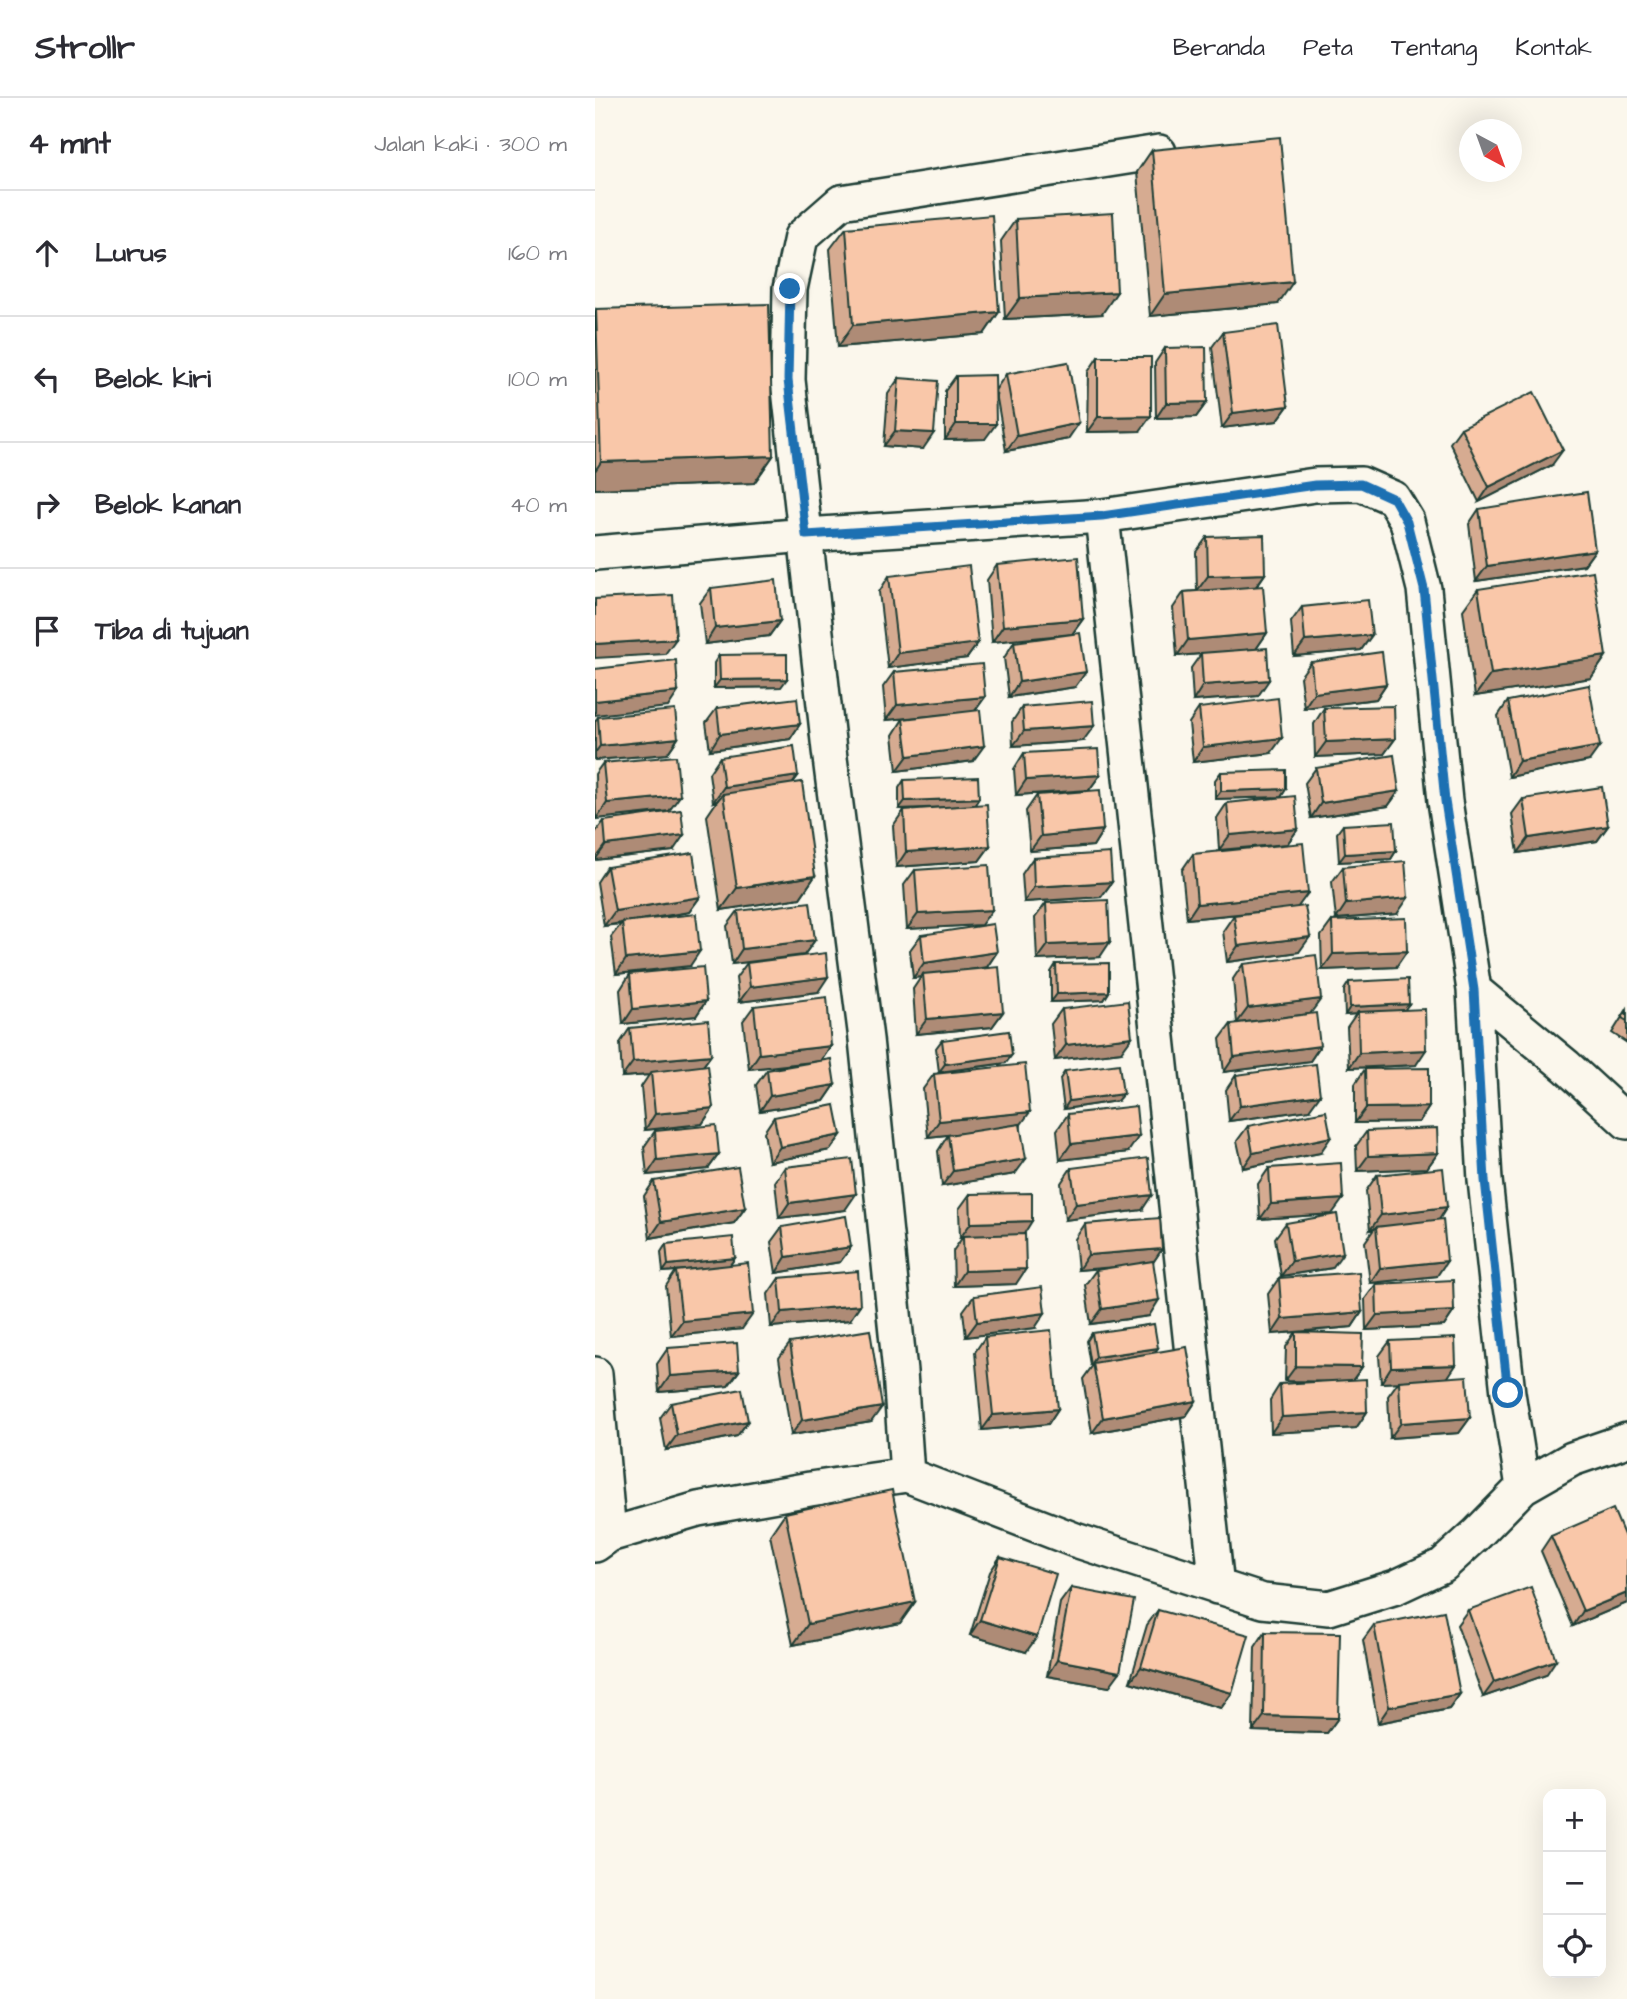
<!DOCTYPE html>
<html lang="id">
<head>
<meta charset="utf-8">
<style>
  :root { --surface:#fff; --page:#f7f7f7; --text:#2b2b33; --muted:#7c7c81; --line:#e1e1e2 }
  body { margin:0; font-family:"Architects Daughter",sans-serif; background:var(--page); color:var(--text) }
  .controls { position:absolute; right:21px; bottom:21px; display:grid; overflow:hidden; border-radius:14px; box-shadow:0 7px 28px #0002 }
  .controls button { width:63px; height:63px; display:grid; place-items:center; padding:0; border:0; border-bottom:2px solid var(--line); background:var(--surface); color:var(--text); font:35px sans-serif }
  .compass { position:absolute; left:864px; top:21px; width:63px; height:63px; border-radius:50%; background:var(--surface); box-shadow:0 7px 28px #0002; rotate:139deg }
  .stop { position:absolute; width:21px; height:21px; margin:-16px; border:5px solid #1f6fb2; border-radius:50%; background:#fff }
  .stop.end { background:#1f6fb2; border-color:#fff; box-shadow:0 2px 7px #0008 }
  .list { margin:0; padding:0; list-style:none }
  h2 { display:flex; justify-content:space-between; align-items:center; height:91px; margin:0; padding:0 28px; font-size:30px }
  h2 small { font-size:23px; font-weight:400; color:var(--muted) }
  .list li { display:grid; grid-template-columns:46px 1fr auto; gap:21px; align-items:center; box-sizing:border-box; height:126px; padding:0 28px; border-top:2px solid var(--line) }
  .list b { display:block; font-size:26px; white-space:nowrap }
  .list em { font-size:23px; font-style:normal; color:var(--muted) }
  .icon { flex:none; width:38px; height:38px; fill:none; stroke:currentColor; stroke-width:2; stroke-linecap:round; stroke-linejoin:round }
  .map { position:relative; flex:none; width:1032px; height:1901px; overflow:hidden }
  header { display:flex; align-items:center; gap:42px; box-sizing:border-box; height:98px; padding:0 35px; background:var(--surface); border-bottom:2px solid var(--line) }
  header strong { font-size:33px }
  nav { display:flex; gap:38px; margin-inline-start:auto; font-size:24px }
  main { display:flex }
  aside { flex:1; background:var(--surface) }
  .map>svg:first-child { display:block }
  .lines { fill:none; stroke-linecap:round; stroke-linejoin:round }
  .street-casing { stroke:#1f3d34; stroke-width:38 }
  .street { stroke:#fbf7ec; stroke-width:33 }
  .wall { fill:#d6ab91; stroke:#1f3d34; stroke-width:2 }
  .shaded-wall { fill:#ae8b76; stroke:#1f3d34; stroke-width:2 }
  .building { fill:#f9c7a9; stroke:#1f3d34; stroke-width:2 }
  .route { stroke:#1f6fb2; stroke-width:9 }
</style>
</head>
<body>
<header>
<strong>Strollr</strong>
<nav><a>Beranda</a><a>Peta</a><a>Tentang</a><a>Kontak</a></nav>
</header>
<main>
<aside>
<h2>4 mnt<small>Jalan kaki · 300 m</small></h2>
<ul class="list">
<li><svg class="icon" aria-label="ahead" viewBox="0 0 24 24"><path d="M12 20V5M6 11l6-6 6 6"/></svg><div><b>Lurus</b></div><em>160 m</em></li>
<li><svg class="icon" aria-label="left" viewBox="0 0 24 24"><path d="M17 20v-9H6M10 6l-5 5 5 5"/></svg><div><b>Belok kiri</b></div><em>100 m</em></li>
<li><svg class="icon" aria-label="right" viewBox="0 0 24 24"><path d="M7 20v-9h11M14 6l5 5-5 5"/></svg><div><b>Belok kanan</b></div><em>40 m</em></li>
<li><svg class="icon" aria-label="arrive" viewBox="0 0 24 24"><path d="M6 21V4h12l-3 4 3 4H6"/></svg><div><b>Tiba di tujuan</b></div></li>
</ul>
</aside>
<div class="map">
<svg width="1032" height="1901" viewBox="0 0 1032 1901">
  <rect width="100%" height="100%" fill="#fbf7ec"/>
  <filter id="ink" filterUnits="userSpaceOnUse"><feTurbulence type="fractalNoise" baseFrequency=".0143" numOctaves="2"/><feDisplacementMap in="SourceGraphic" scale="14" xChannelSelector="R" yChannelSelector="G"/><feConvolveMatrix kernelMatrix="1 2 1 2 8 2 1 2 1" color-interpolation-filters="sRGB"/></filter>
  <g filter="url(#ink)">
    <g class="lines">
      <!-- street casing -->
      <g class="street-casing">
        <path id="street" d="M507 418 622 1489
          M0 455 211 437 507 418 720 387 766 386 798 400 812 423 829 491 850 703 879 892 890 1082 913 1295 928 1389
          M879 892 971 968 1032 1024
          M0 1276 14 1437
          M312 1377 305 1274 271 941 234 652 193 282 195 191 206 139 246 104 564 54
          M0 1447 14 1437 103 1411 215 1391 312 1377 480 1442 668 1503 734 1510 801 1489 848 1467 882 1436 928 1389 977 1361 1032 1342"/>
      </g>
      <!-- street -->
      <use href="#street" class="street"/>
    </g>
    <!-- wall -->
    <path class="wall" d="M557 52 683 206 555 218 542 74Z
      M421 121 507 216 410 221 406 143Z
      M251 130 404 214 389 236 243 249 235 151Z
      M1 211 178 358 159 385 0 391V214Z
      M628 234 693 308 682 323 627 330 617 249Z
      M570 250 612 304 601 319 561 320 560 265Z
      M503 259 545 333 492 334 493 274Z
      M411 276 473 341 411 353 401 295 390 341 350 342V293L361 278 401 291Z
      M304 280 328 351 289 348 293 296Z
      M866 330 957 367 884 404 855 345Z
      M884 411 1000 452 989 467 881 483 874 426Z
      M612 439 670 476 662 488 672 535 661 551 663 598 598 603 596 570 606 556 582 558 578 510 589 494 602 493 601 454Z
      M402 467 488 521 477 536 397 544 392 482Z
      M294 478 383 545 372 560 293 570 284 494Z
      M116 490 185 523 174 538 110 546 105 505Z
      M883 491 1011 558 996 580 880 598 868 512Z
      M707 509 777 537 766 552 699 558 696 524Z
      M419 544 480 589 414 599 409 560Z
      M124 557 186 589 119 590V565Z
      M716 564 791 586 781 601 709 610 705 579Z
      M299 574 390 599 380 613 378 663 302 673 298 637 308 621 326 619 291 622 288 589Z
      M913 603 994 663 914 679 903 618Z
      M427 609 488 643 418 648 417 624Z
      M122 610 205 626 195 641 115 652 111 625Z
      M604 610 676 655 598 664 594 625Z
      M729 610 800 641 789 656 720 659 719 626Z
      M3 619 83 640 72 656 0 662V623Z
      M429 655 505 677 494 692 421 697 419 671Z
      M125 659 203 678 197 686 220 778 205 800 126 812 112 718 122 703 118 704 114 675Z
      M8 665 74 713 1 721 0 676Z
      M721 670 804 693 793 708 716 720 710 685Z
      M626 674 691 691 686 699 620 701V682Z
      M309 682 384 700 379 707 395 748 384 763 301 769 298 728 309 712 353 709 304 711V690Z
      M442 697 508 732 498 748 435 753 431 713Z
      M928 701 1013 728 1002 743 923 755 917 716Z
      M632 705 703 731 692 746 624 752 622 720Z
      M9 723 78 753 0 762V735Z
      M748 727 801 753 796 761 744 764 742 735Z
      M598 756 703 809 704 854 632 864 628 833 639 817 666 814 592 821 587 772Z
      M438 760 517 784 506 799 429 804 427 776Z
      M12 769 105 799 94 814 55 821 95 868 21 876 16 839 26 826 9 828 2 784Z
      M748 769 802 816 741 821 737 784Z
      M320 772 386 827 312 831 309 787Z
      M451 805 505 859 442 862 440 820Z
      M143 813 220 842 209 857 137 866 132 828Z
      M737 823 801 869 727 872 726 838Z
      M326 837 402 854 392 869 369 872 408 914 397 929 321 936 318 891 326 879 318 880 315 852Z
      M152 865 223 894 144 904 141 880Z
      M461 866 514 894 509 902 456 904V874Z
      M648 866 716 915 725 948 715 963 629 974 625 941 636 926 676 921 642 925 638 881Z
      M35 876 111 903 101 918 28 926 25 892Z
      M754 884 810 912 821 967 754 970 752 929 761 916 750 917 749 892Z
      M159 908 236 948 226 963 240 987 229 1003 165 1013 161 987 172 972 221 964 154 971 148 923Z
      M467 911 526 954 460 962 456 926Z
      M1032 911V945L1017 935Z
      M35 930 116 957 108 968 118 1010 107 1026 50 1032 46 989 54 977 27 979 25 945Z
      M347 942 411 965 344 974 341 950Z
      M770 971 834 1009 824 1024 760 1025V986Z
      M470 973 522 1003 469 1011 465 981Z
      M339 976 426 1027 420 1076 347 1088 343 1053 353 1037 370 1035 333 1039 328 991Z
      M641 977 714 1012 634 1023 631 992Z
      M473 1016 533 1054 465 1062 462 1032Z
      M179 1019 246 1037 235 1052 174 1064 169 1034Z
      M653 1028 725 1055 648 1070 642 1043Z
      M60 1033 124 1056 113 1071 52 1077 49 1049Z
      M772 1033 843 1055 832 1070 762 1073 761 1048Z
      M190 1069 250 1112 184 1120 180 1084Z
      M476 1070 547 1112 470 1122 466 1085Z
      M674 1070 737 1116 665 1121 663 1086Z
      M782 1077 844 1122 842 1178 775 1185 770 1144 779 1131 775 1132 771 1093Z
      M59 1083 150 1110 139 1125 55 1140 49 1098Z
      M375 1096 429 1136 421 1186 359 1188 358 1153 367 1140H365L364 1111Z
      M691 1125 737 1170 686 1178 680 1140Z
      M490 1126 567 1151 558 1164 554 1218 496 1226 490 1187 501 1172 516 1169 483 1172 480 1141Z
      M187 1129 256 1149 245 1164 181 1175 176 1144Z
      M71 1146 140 1160 135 1167 147 1231 76 1238 71 1188 81 1173 68 1174 66 1154Z
      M184 1180 255 1222 176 1229 173 1196Z
      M684 1180 767 1214 757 1229 704 1234 767 1269 758 1282 772 1314 761 1330 676 1335 675 1302 685 1286 729 1284 690 1283 691 1249 701 1234 677 1236 673 1196Z
      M781 1186 859 1213 849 1228 771 1232 770 1201Z
      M379 1198 440 1230 371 1239 368 1213Z
      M497 1235 560 1254 601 1303 591 1318 497 1335 488 1281 498 1267H496L492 1243Z
      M390 1239 463 1311 453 1326 387 1332 380 1254Z
      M795 1243 853 1279 875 1320 864 1335 795 1340 793 1298 803 1284 786 1285 784 1258Z
      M195 1245 276 1324 196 1337 184 1260Z
      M73 1250 144 1273 133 1288 64 1294 62 1266Z
      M76 1305 153 1323 142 1338 71 1352 65 1320Z
      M190 1415 320 1504 305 1525 198 1547 175 1437Z
      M956 1438 1032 1505 978 1528 946 1453Z
      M405 1459 431 1554 375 1537 395 1474Z
      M476 1490 514 1589 452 1578 465 1505Z
      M563 1512 637 1595 626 1610 535 1584 552 1527Z
      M873 1512 951 1577 888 1599 862 1527Z
      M779 1527 865 1596 854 1611 783 1625 768 1542Z
      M670 1534 743 1620 732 1635 658 1633 660 1549Z"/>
    <!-- shaded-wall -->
    <path class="shaded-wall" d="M698 184 683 206 555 218 570 196Z
      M522 194 507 216 410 221 425 200Z
      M404 214 389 236 243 249 258 227Z
      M612 304 601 319 561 320 571 305Z
      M693 308 682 323 627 330 638 315Z
      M556 318 545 333 492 334 503 319Z
      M484 325 473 341 411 353 422 338Z
      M361 326H401L390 341 350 342Z
      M300 333 339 335 328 351 289 348Z
      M968 352 957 367 884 404 894 389Z
      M178 358 159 385 0 391V373L6 364Z
      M1000 452 989 467 881 483 892 468Z
      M670 476 659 491 602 493 613 478Z
      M488 521 477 536 397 544 408 528Z
      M185 523 174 538 110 546 120 530Z
      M672 535 661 551 582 558 593 542Z
      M777 537 766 552 699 558 710 543Z
      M81 541 70 556 0 560V546Z
      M383 545 372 560 293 570 303 555Z
      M1011 558 996 580 880 598 896 576Z
      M491 574 480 589 414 599 424 584Z
      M192 581 186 589 119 590 125 582Z
      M674 582 663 598 598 603 608 587Z
      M791 586 781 601 709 610 719 595Z
      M83 594 73 609 0 617V603Z
      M390 599 379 614 291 622 302 607Z
      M205 626 195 641 115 652 125 636Z
      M499 628 488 643 418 648 429 633Z
      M83 640 72 656 0 662V655L5 648Z
      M687 640 676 655 598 664 608 649Z
      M800 641 789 656 720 659 731 644Z
      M389 648 378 663 302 673 313 658Z
      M1005 648 994 663 914 679 924 663Z
      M505 677 494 692 421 697 431 682Z
      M203 678 192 693 128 696 122 703 118 704 129 689Z
      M691 691 686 699 620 701 626 693Z
      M804 693 793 708 716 720 726 705Z
      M85 698 74 713 1 721 12 705Z
      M384 700 379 708 304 711 310 703Z
      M1013 728 1002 743 923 755 934 740Z
      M703 731 692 746 624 752 635 737Z
      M508 732 498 748 435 753 446 738Z
      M89 737 78 753 0 762 11 747Z
      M395 748 384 763 301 769 311 754Z
      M801 753 796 761 744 764 750 756Z
      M220 778 205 800 126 812 142 790Z
      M517 784 506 799 429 804 439 789Z
      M713 795 702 810 592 821 602 806Z
      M105 799 94 814 27 825V824L26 825 9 828 20 813Z
      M813 800 802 816 741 821 751 806Z
      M397 812 386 827 312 831 323 816Z
      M715 839 704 854 632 864 643 848Z
      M220 842 209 857 137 866 147 851Z
      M515 844 505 859 442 862 453 847Z
      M105 853 95 868 21 876 31 861Z
      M812 853 801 869 727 872 738 856Z
      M402 854 392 869 329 879 328 876 326 879 318 880 329 865Z
      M233 879 223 894 144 904 155 889Z
      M514 894 509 902 456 904 462 896Z
      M726 901 715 916 642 925 653 910Z
      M111 903 101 918 28 926 38 911Z
      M814 906 808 914H763L761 916 750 917 755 909Z
      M408 914 397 929 321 936 332 921Z
      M537 939 526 954 460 962 471 947Z
      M236 948 226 963 154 971 164 956Z
      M725 948 715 963 629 974 639 959Z
      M831 952 821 967 754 970 764 955Z
      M116 957 105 972 56 974 54 977 27 979 38 964Z
      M417 957 411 965 344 974 350 966Z
      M240 987 229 1003 165 1013 175 998Z
      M528 996 522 1003 469 1011 474 1003Z
      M725 997 714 1012 634 1023 645 1008Z
      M834 1009 824 1024 760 1025 771 1010Z
      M118 1010 107 1026 50 1032 60 1016Z
      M435 1014 424 1029 333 1039 344 1023Z
      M246 1037 235 1052 174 1064 185 1049Z
      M544 1038 533 1054 465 1062 476 1046Z
      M736 1039 725 1055 648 1070 658 1055Z
      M843 1055 832 1070 762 1073 773 1058Z
      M124 1056 113 1071 52 1077 62 1062Z
      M431 1061 420 1076 347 1088 358 1073Z
      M261 1096 250 1112 184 1120 194 1105Z
      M557 1097 547 1112 470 1122 481 1106Z
      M748 1101 737 1116 665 1121 676 1106Z
      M852 1109 842 1125 781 1129 779 1131 775 1132 786 1117Z
      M150 1110 139 1125 55 1140 66 1124Z
      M437 1123 427 1139 368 1138 367 1140H365L376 1125Z
      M256 1149 245 1164 181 1175 191 1159Z
      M567 1151 557 1166 483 1172 493 1157Z
      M748 1155 737 1170 686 1178 697 1163Z
      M140 1160 134 1168 68 1174 73 1167Z
      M852 1163 842 1178 775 1185 785 1170Z
      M431 1171 421 1186 359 1188 369 1173Z
      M564 1202 554 1218 496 1226 507 1211Z
      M265 1207 255 1222 176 1229 187 1214Z
      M859 1213 849 1228 771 1232 782 1217Z
      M767 1214 757 1229 677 1236 687 1221Z
      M450 1215 440 1230 371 1239 382 1224Z
      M158 1216 147 1231 76 1238 87 1223Z
      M563 1250 558 1258 496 1267 501 1259Z
      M861 1267 851 1282 786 1285 796 1269Z
      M701 1268 767 1269 756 1284 690 1283Z
      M144 1273 133 1288 64 1294 75 1278Z
      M601 1303 591 1318 497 1335 508 1320Z
      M287 1309 276 1324 196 1337 207 1322Z
      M463 1311 453 1326 387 1332 398 1317Z
      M772 1314 761 1330 676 1335 687 1319Z
      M875 1320 864 1335 795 1340 806 1325Z
      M153 1323 142 1338 71 1352 82 1337Z
      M1032 1495V1505L978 1528 988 1513Z
      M320 1504 305 1525 198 1547 213 1526Z
      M385 1522 442 1539 431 1554 375 1537Z
      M462 1562 525 1574 514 1589 452 1578Z
      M961 1562 951 1577 888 1599 899 1584Z
      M546 1569 637 1595 626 1610 535 1584Z
      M865 1596 854 1611 783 1625 794 1609Z
      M669 1618 743 1620 732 1635 658 1633Z"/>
    <!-- building -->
    <path class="building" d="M685 39 698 184 570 196 557 52Z
      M518 115 522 194 425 200 421 121Z
      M397 117 404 214 258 227 251 130Z
      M174 206 178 358 6 364 1 211Z
      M683 227 693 308 638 315 628 234Z
      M611 249 612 304 571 305 570 250Z
      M503 259H556V318L503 319Z
      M473 264 484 325 422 338 411 276Z
      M400 277 401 326H361V278Z
      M304 280 343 283 339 335 300 333Z
      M939 294 968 352 894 389 866 330Z
      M992 394 1000 452 892 468 884 411Z
      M669 437 670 476 613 478 612 439Z
      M483 459 488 521 408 528 402 467Z
      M374 468 383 545 303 555 294 478Z
      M998 473 1011 558 896 576 883 491Z
      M181 482 185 523 120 530 116 490Z
      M668 488 672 535 593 542 589 494Z
      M78 497 81 541 0 546V501Z
      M773 502 777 537 710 543 707 509Z
      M485 535 491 574 424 584 419 544Z
      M672 550 674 582 608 587 606 555Z
      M787 554 791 586 719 595 716 564Z
      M192 556V581L125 582 124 557Z
      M81 562 83 594 0 603V571Z
      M387 566 390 599 302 607 299 574Z
      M994 587 1005 648 924 663 913 603Z
      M202 600 205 626 125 636 122 610Z
      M683 600 687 640 608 649 604 610Z
      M497 603 499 628 429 633 427 609Z
      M799 608 800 641 731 644 729 610Z
      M80 612 83 640 5 648 3 619Z
      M385 612 389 648 313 658 308 621Z
      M199 648 203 678 129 689 125 659Z
      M503 651 505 677 431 682 429 655Z
      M799 657 804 693 726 705 721 670Z
      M81 658 85 698 12 705 8 665Z
      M691 672V691L626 693V674Z
      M383 679 384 700 310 703 309 682Z
      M207 684 220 778 142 790 128 696Z
      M1007 689 1013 728 934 740 928 701Z
      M505 692 508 732 446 738 442 697Z
      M700 698 703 731 635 737 632 705Z
      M392 706 395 748 311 754 309 712Z
      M86 712 89 737 11 747 9 723Z
      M799 724 801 753 750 756 748 727Z
      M708 745 713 795 602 806 598 756Z
      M98 755 105 799 20 813 12 769Z
      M515 755 517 784 439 789 438 760Z
      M810 763 813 800 751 806 748 769Z
      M394 767 397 812 323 816 320 772Z
      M513 802 515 844 453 847 451 805Z
      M215 804 220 842 147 851 143 813Z
      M710 808 715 839 643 848 639 817Z
      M101 816 105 853 31 861 27 824Z
      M811 820 812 853 738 856 737 823Z
      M398 826 402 854 329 865 326 837Z
      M231 855 233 879 155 889 152 865Z
      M721 857 726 901 653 910 648 866Z
      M514 865V894L462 896 461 866Z
      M108 869 111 903 38 911 35 876Z
      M404 869 408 914 332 921 328 876Z
      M813 881 814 906 755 909 754 884Z
      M232 899 236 948 164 956 159 908Z
      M533 903 537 939 471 947 467 911Z
      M830 911 831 952 764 955 763 914Z
      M1032 912V923L1027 920Z
      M721 915 725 948 639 959 636 926Z
      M113 922 116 957 38 964 35 930Z
      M414 933 417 957 350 966 347 942Z
      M236 961 240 987 175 998 172 972Z
      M430 966 435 1014 344 1023 339 976Z
      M524 966 528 996 474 1003 470 973Z
      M721 966 725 997 645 1008 641 977Z
      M113 967 118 1010 60 1016 56 974Z
      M834 970V1009L771 1010 770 971Z
      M240 1007 246 1037 185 1049 179 1019Z
      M541 1008 544 1038 476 1046 473 1016Z
      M731 1013 736 1039 658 1055 653 1028Z
      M425 1026 431 1061 358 1073 353 1037Z
      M121 1027 124 1056 62 1062 60 1033Z
      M842 1030 843 1055 773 1058 772 1033Z
      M553 1060 557 1097 481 1106 476 1070Z
      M257 1061 261 1096 194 1105 190 1069Z
      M746 1065 748 1101 676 1106 674 1070Z
      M143 1069 150 1110 66 1124 59 1083Z
      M848 1070 852 1109 786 1117 782 1077Z
      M437 1095V1123L376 1125 375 1096Z
      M742 1116 748 1155 697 1163 691 1125Z
      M251 1118 256 1149 191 1159 187 1129Z
      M565 1120 567 1151 493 1157 490 1126Z
      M848 1121 852 1163 785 1170 781 1129Z
      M430 1136 431 1171 369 1173 368 1138Z
      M138 1139 140 1160 73 1167 71 1146Z
      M558 1163 564 1202 507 1211 501 1172Z
      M153 1165 158 1216 87 1223 81 1173Z
      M263 1173 265 1207 187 1214 184 1180Z
      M764 1174 767 1214 687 1221 684 1180Z
      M858 1182 859 1213 782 1217 781 1186Z
      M447 1189 450 1215 382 1224 379 1198Z
      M559 1226 563 1250 501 1259 497 1235Z
      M275 1232 287 1309 207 1322 195 1245Z
      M456 1232 463 1311 398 1317 390 1239Z
      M701 1234 768 1236 767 1269 701 1268Z
      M860 1240 861 1267 796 1269 795 1243Z
      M142 1245 144 1273 75 1278 73 1250Z
      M592 1249 601 1303 508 1320 498 1265Z
      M872 1278 875 1320 806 1325 804 1283Z
      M771 1281 772 1314 687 1319 685 1286Z
      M147 1291 153 1323 82 1337 76 1305Z
      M297 1392 320 1504 213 1526 190 1415Z
      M1018 1411 1032 1444V1495L988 1513 956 1438Z
      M405 1459 461 1476 442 1539 385 1522Z
      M936 1489 961 1562 899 1584 873 1512Z
      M476 1490 539 1502 525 1574 462 1562Z
      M563 1512 654 1537 637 1595 546 1569Z
      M849 1513 865 1596 794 1609 779 1527Z
      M670 1534 745 1535 743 1620 669 1618Z"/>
  </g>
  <g class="lines" filter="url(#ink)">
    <!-- route -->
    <path class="route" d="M195 191 193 282 211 437 507 418 720 387 766 386 799 401 812 424 829 491 850 703 879 892 890 1082 913 1295"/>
  </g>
</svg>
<div class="controls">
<button>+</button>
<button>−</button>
<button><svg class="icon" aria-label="locate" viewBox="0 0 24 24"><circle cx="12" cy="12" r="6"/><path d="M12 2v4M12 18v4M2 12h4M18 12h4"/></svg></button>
</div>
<svg class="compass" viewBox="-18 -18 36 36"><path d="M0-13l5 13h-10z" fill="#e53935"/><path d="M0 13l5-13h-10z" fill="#7c7c81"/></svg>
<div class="stop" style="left:913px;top:1295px"></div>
<div class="stop end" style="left:195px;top:191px"></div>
</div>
</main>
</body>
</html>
